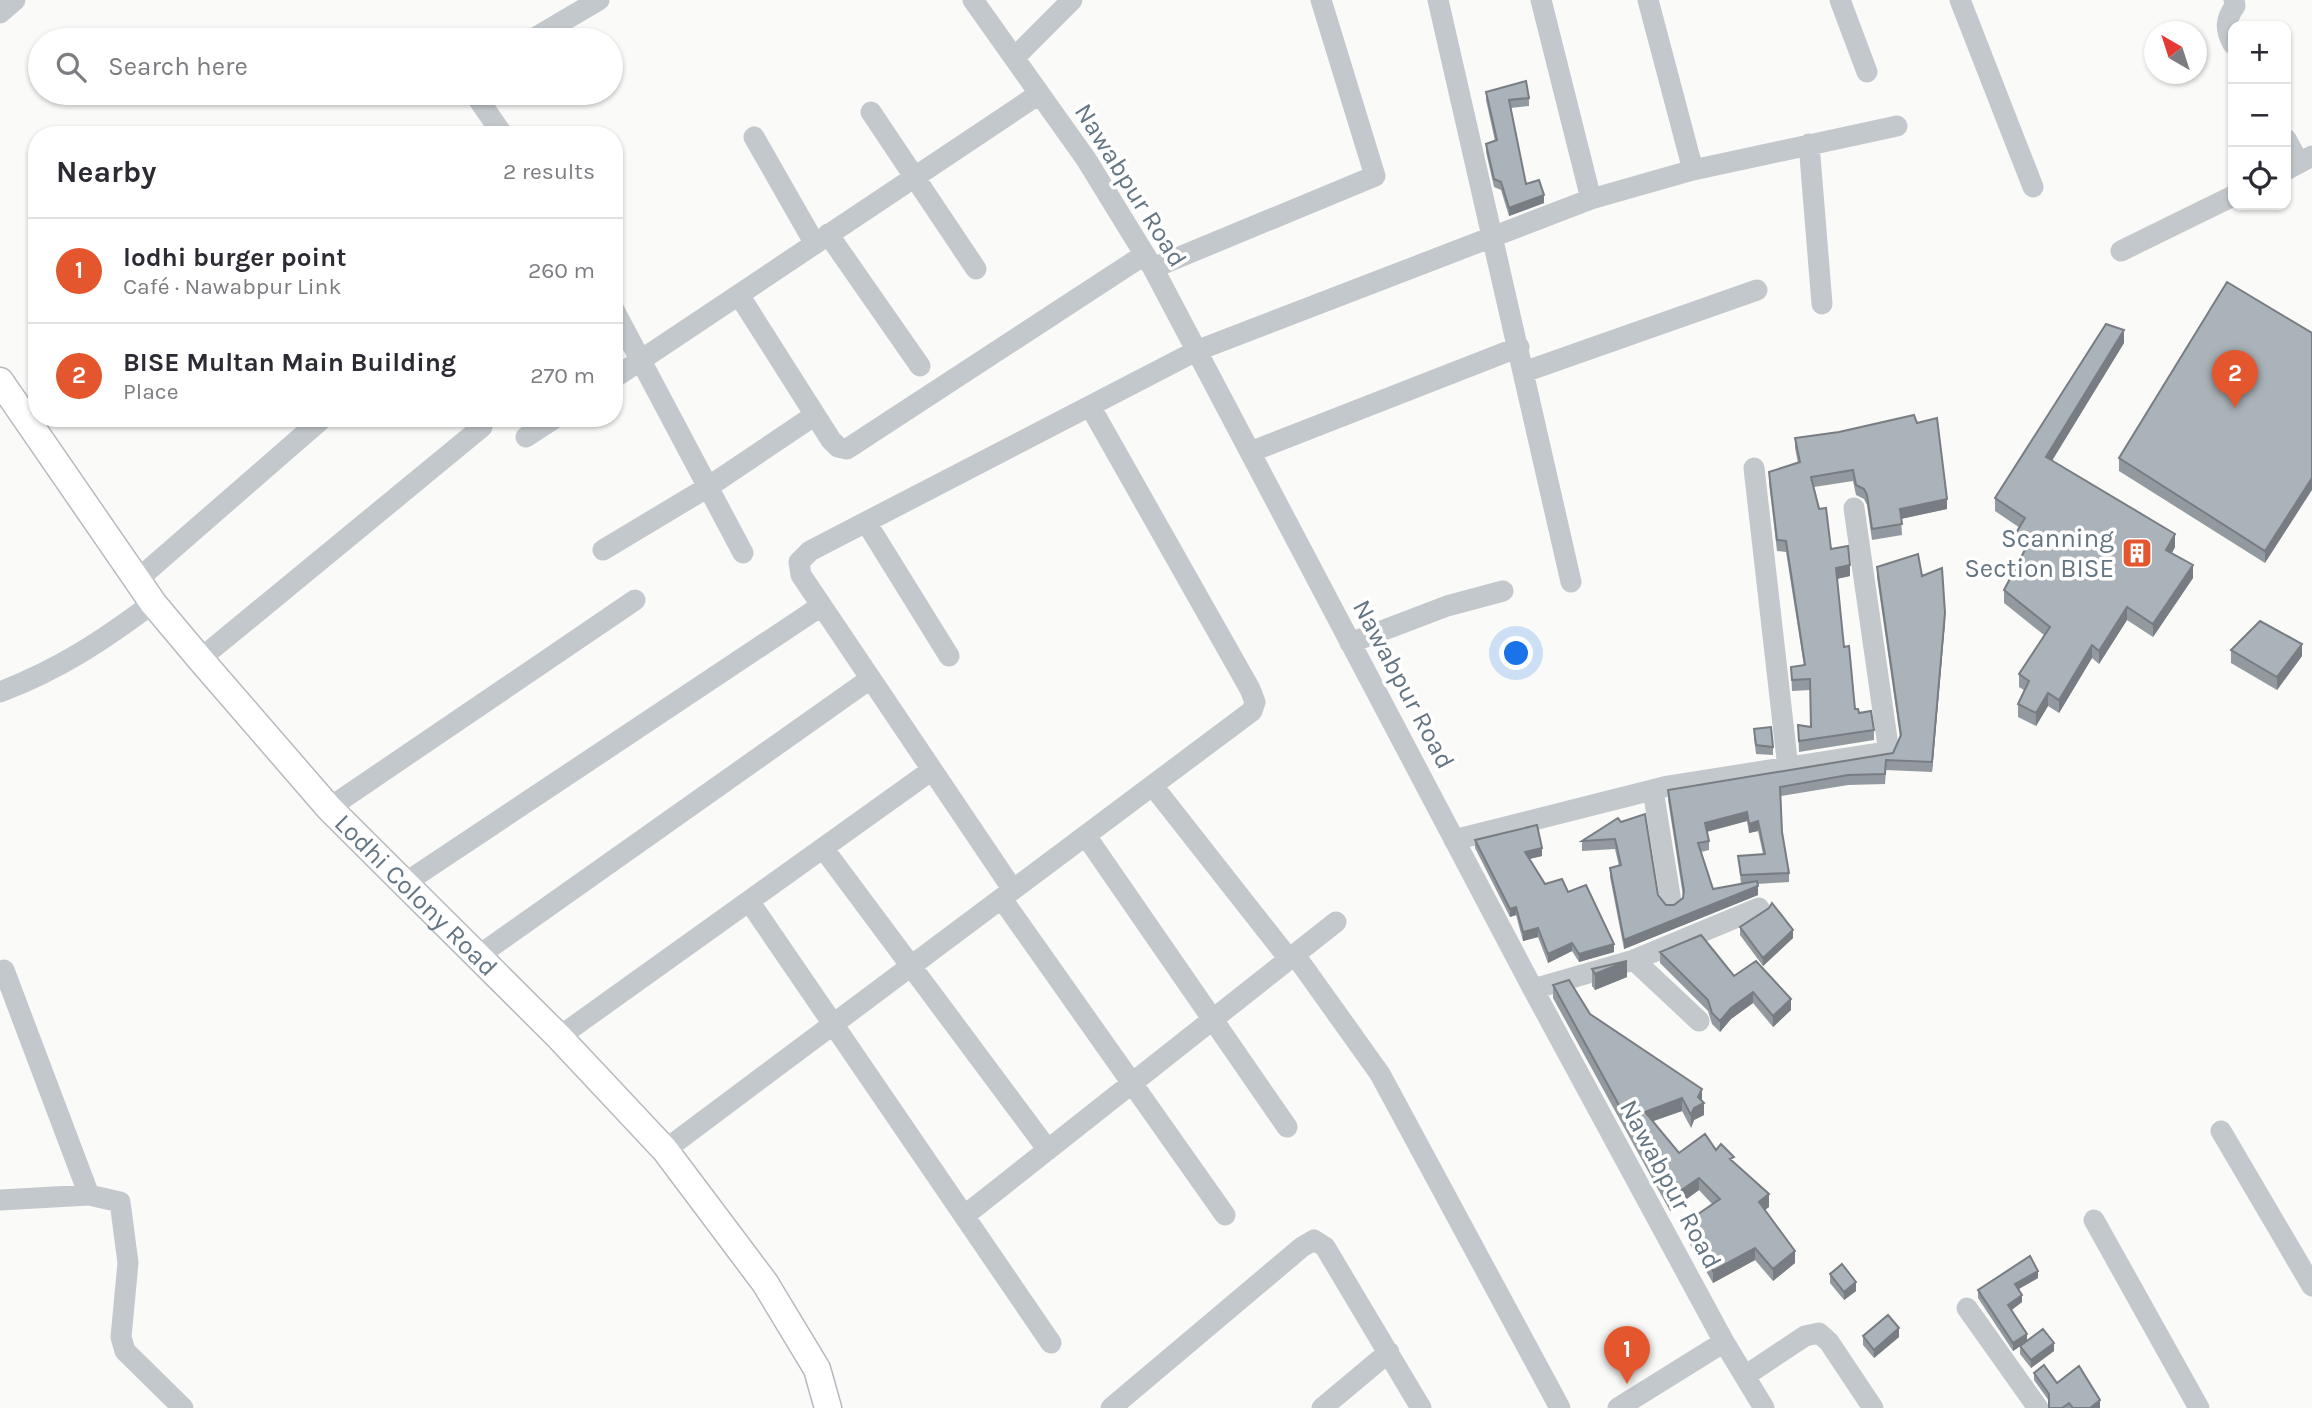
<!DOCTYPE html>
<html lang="en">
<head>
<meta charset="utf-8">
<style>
  :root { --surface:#fff; --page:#f7f7f7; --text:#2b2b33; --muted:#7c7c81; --line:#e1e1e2; --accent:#e4572e }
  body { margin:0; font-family:Karla,sans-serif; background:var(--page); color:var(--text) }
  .controls { position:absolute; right:21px; top:21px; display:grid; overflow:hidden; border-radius:14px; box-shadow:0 2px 5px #0004 }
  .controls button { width:63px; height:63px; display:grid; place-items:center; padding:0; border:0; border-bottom:2px solid var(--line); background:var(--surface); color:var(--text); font:35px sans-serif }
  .compass { position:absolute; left:2144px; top:21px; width:63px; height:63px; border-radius:50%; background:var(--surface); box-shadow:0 2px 5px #0004; rotate:321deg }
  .you { position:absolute; left:1517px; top:654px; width:24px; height:24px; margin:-18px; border:5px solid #fff; border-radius:50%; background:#1a73e8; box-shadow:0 0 0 10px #1a73e833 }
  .badge { display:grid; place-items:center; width:46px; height:46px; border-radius:50%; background:var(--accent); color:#fff; font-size:23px; font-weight:700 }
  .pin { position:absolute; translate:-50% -58px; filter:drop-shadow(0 2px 4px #0008) }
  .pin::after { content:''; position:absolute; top:37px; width:24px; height:21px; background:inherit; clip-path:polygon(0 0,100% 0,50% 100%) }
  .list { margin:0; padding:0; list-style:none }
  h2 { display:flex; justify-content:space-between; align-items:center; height:91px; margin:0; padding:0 28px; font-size:30px }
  h2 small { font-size:23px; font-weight:400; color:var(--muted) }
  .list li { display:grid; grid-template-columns:46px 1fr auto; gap:21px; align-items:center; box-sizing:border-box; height:105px; padding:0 28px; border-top:2px solid var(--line) }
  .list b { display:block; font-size:26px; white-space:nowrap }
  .list p { margin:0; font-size:23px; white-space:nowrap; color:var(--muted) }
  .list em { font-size:23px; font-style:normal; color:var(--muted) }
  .icon { flex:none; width:38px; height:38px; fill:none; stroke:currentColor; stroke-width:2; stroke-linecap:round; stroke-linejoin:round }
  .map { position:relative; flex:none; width:2312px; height:1408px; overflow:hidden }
  .search { position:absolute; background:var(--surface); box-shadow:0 2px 5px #0004; left:28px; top:28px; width:595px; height:77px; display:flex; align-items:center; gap:18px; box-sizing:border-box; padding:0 24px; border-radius:38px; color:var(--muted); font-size:26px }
  .panel { position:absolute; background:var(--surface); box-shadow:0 2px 5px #0004; left:28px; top:126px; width:595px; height:301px; border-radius:28px }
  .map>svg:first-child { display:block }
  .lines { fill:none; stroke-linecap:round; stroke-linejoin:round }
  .major-casing { stroke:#b5babe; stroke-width:29 }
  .minor { stroke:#c3c8cc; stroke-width:21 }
  .major { stroke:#fff; stroke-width:26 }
  .wall { fill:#929a9f; fill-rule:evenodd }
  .shaded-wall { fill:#777d82 }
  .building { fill:#aab3b9; stroke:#777d82; stroke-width:2 }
  .labels { text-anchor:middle; stroke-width:7; stroke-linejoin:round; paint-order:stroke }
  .street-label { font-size:26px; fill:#657683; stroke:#fff }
  .poi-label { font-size:26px; fill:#657683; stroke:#fff; text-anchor:end }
</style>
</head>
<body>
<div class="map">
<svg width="2312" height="1408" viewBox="0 0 2312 1408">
  <rect width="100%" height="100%" fill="#fafaf8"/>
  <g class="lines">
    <!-- major casing -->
    <g class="major-casing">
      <g id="major">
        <path id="s1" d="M0 381 153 603 200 659 329 808 559 1037 665 1150 765 1283 817 1369 828 1408"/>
      </g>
    </g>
    <!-- minor -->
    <path class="minor" d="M973 0 1086 159 1153 268 1533 989 1724 1342 1764 1408
      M1438 0 1571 582
      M1541 0 1591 199
      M1648 0 1693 170
      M1840 0 1867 72
      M1960 0 2033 187
      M0 13 15 0
      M531 40 599 0
      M2233 44C2225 29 2225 20 2235 6L2234 0
      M1014 58 1072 0
      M474 93 503 135
      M871 112 976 269
      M754 137 815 244
      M2286 139 2299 163
      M1809 144 1822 304
      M2286 170 2312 156
      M828 234 920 366
      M2121 251 2233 196
      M1153 268 1375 176 1321 0
      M739 295 831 440 838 447 847 449 1144 255
      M614 310 743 553
      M1524 372 1757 290
      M614 378 1039 94
      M526 437 555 418
      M1250 452 1519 347
      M1754 468 1788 768
      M866 522 949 656
      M603 550 708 487 815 415
      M137 580 323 418
      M1350 643 1447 606 1503 591
      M200 659 482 427
      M0 692C60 669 102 641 153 603
      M1153 786 1289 959
      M1653 790 1671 902
      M329 808 635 600
      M1086 836 1287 1127
      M1454 840 1668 786 1885 752 1888 746 1854 508
      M823 848 1048 1150
      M405 883 821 606
      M1013 890 801 575 799 562 810 551 1196 351 1591 199 1693 170 1897 126
      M1002 899 1225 1215
      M749 901 1051 1343
      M1295 955 1380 1074 1560 1408
      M478 956 870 679
      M1634 960 1699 1021
      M4 970 89 1195
      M1533 989 1634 960 1759 908
      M559 1037 932 770
      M2221 1131 2312 1286
      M665 1150 1252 711 1255 702 1250 689 1090 406
      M0 1200 89 1195 120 1202 128 1263 121 1337 125 1351 183 1408
      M964 1216 1336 922
      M2094 1220 2199 1408
      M1967 1308 2038 1408
      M1745 1376 1805 1336 1819 1333 1829 1342 1873 1408
      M1111 1408 1302 1247 1314 1240 1325 1247 1421 1408
      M1322 1408 1389 1352
      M1618 1408 1724 1342"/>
    <!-- major -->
    <use href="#major" class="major"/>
  </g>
  <!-- wall -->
  <path class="wall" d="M1486 92 1529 98V106L1511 108 1526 184 1544 203 1509 216 1501 190 1494 187 1486 152V144L1495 141 1486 100Z
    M2312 333 2265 563 2119 471V458Z
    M2124 343 2052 461 2175 547 2172 553 2193 578 2153 637 2127 620 2099 664 2092 658 2059 713 2048 706 2036 726 2018 717V704L2024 690 2019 687V674L2044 635 2004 603V590L2024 551 2016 546V533L2020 528 1995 511V498Z
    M1795 438 1947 509 1901 519 1902 535 1872 540 1867 505 1864 499 1856 495 1853 481 1814 487 1831 549 1850 576 1837 579 1844 647 1855 709 1874 730V740L1799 752 1798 725 1811 727 1810 690 1792 691 1791 667 1804 666 1786 552 1777 551 1769 483V472L1798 463 1795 448Z
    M1877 567 1922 576 1945 622 1932 772 1886 770 1885 784 1848 785 1781 796 1782 832 1789 873V882L1757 884 1758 895 1624 949 1610 877V868L1619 866 1615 849 1582 851V841L1618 818 1658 895 1666 905H1674L1683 898V896L1668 800V790L1893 753 1900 737 1877 577ZM1747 821 1749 833 1758 831 1763 854 1738 856 1741 884 1713 889 1701 852 1709 850V841L1707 832Z
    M2231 650 2302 656 2277 690 2231 663Z
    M1754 729 1773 747V755L1756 754 1754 737Z
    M1475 840 1542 856 1529 859 1545 884 1568 892 1614 952 1579 962 1572 951 1548 963 1538 937 1523 941 1516 915 1510 917 1475 848Z
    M1740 927 1793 938 1763 966 1740 935Z
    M1660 952 1734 976 1791 1010 1773 1027 1753 1003 1731 1019 1720 1032 1712 1024 1708 1011 1660 963Z
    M1592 969 1627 977 1595 990 1592 986Z
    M1553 985 1702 1100 1704 1115 1694 1120 1691 1128 1682 1111 1653 1121 1679 1153 1716 1150 1734 1163 1769 1207 1765 1210 1795 1263 1773 1281 1755 1260 1713 1283 1685 1236V1223L1712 1204 1699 1190 1670 1211 1553 998Z
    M1830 1274 1856 1291 1844 1300 1830 1283Z
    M2038 1278 2019 1289 2022 1302 2011 1310 2027 1341 2054 1351 2031 1368 2020 1354V1346L2013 1351 1978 1298V1290Z
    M1863 1336 1899 1337 1874 1358 1863 1345Z
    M2034 1373 2057 1383 2100 1408H2049V1401L2034 1380Z"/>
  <!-- shaded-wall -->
  <path class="shaded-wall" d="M1544 195V203L1509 216V208Z
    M2124 330V343L2046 470V457Z
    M2312 478V490L2265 563V551Z
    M1947 499V509L1900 519V509Z
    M2175 534V547L2166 563V550Z
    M1850 565V576L1836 579V568Z
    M2193 565V578L2153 637V624Z
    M2127 607V620L2099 664V651Z
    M1945 613V622L1932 772V762Z
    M2302 644V656L2277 690V677Z
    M2092 645V658L2059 713V700Z
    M2048 693V706L2036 726V713Z
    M1747 812V821L1705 832V823Z
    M1758 821V831L1749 833V824Z
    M1542 848V856L1525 860V852Z
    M1758 886V895L1624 949V940Z
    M1516 907V915L1510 917V909Z
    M1538 928V937L1523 941V932Z
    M1793 930V938L1763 966V958Z
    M1572 943V951L1548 963V954Z
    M1614 944V952L1579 962V954Z
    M1627 961V977L1595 990V974Z
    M1753 992V1003L1731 1019 1720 1032V1021L1731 1008Z
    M1791 999V1010L1773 1027V1016Z
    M1702 1089V1101L1704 1103V1115L1694 1120 1691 1128V1115Z
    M1682 1098V1111L1645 1124V1112Z
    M1699 1178V1190L1670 1211V1198Z
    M1769 1194V1207L1759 1214V1202Z
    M1755 1248V1260L1713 1283V1271Z
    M1795 1251V1263L1773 1281V1269Z
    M2038 1271V1278L2015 1291V1284Z
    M1856 1282V1291L1844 1300V1292Z
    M2022 1295V1302L2008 1313V1305Z
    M1899 1328V1337L1874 1358V1350Z
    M2027 1334V1342L2013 1351V1343Z
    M2054 1343V1351L2031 1368V1360Z
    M2100 1400V1408H2090Z"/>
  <!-- building -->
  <path class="building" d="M1526 81 1529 98 1509 100 1526 184 1539 180 1544 195 1509 208 1501 182 1494 179 1486 144 1497 140 1486 92Z
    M2227 282 2312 333V478L2265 551 2119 458Z
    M2106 324 2124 330 2046 457 2175 534 2166 550 2193 565 2153 624 2127 607 2099 651 2092 645 2059 700 2048 693 2036 713 2018 704 2029 681 2019 674 2050 627 2004 590 2029 542 2016 533 2025 518 1995 498Z
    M1914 415 1917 423 1937 418 1947 499 1900 509 1902 524 1872 529 1867 495 1864 489 1856 485 1853 470 1811 477 1819 509 1826 508 1831 549 1848 546 1850 565 1836 568 1844 647 1849 646 1855 709H1858L1859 713 1871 711 1874 730 1799 741 1798 725 1811 727 1810 679 1792 680 1791 667 1805 665 1786 541 1777 540 1769 472 1800 462 1795 438 1839 432Z
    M1918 554 1922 576 1942 568 1945 613 1932 762 1886 760 1885 774 1848 775 1780 787 1782 832 1789 873 1741 875 1738 856 1765 854 1758 821 1749 824 1747 812 1705 823 1709 841 1698 843 1713 889 1757 881 1758 886 1624 940 1610 868 1621 865 1615 839 1582 841 1618 818 1621 822 1645 814 1658 895 1666 905H1674L1683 898 1684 891 1668 790 1893 753 1901 735 1877 567Z
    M2260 621 2302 644 2277 677 2231 650Z
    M1771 727 1773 747 1756 745 1754 729Z
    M1537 825 1542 848 1525 852 1545 884 1562 879 1568 892 1586 885 1614 944 1579 954 1572 943 1548 954 1538 928 1523 932 1516 907 1510 909 1475 840Z
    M1772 903 1793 930 1763 958 1740 927 1769 908Z
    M1701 935 1734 976 1756 961 1791 999 1773 1016 1753 992 1731 1008 1720 1021 1712 1013 1708 1000 1660 952Z
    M1627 961 1595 974 1592 969Z
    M1569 980 1590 1014 1702 1089 1698 1097 1704 1103 1694 1108 1691 1115 1682 1098 1645 1112 1679 1153 1705 1134 1716 1150 1721 1144 1734 1157 1730 1159 1769 1194 1759 1202 1795 1251 1773 1269 1755 1248 1713 1271 1685 1223 1720 1199 1699 1178 1670 1198 1553 985Z
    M2030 1256 2038 1271 2015 1284 2022 1295 2008 1305 2027 1334 2013 1343 1978 1290Z
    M1842 1264 1856 1282 1844 1292 1830 1274Z
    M1888 1315 1899 1328 1874 1350 1863 1336Z
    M2043 1329 2054 1343 2031 1360 2020 1346Z
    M2044 1365 2057 1383 2079 1366 2100 1400 2090 1408H2073L2069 1403 2062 1408H2049V1394L2034 1373Z"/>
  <!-- icons -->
  <defs>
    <g id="building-square" transform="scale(1.575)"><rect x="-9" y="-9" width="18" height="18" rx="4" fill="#e4572e" stroke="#fff"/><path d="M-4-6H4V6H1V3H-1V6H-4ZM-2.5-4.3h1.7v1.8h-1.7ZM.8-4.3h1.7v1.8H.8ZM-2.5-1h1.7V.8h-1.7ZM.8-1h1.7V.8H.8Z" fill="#fff"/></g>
  </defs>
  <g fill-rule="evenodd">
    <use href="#building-square" x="2137" y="553"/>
  </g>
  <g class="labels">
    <!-- street labels -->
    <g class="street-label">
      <text transform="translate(1131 185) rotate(58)" y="9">Nawabpur Road</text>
      <text transform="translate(1404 684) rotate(62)" y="9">Nawabpur Road</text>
      <text dy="9" stroke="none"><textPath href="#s1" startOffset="663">Lodhi Colony Road</textPath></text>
      <text transform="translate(1671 1184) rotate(62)" y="9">Nawabpur Road</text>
    </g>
    <!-- poi labels -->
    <g class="poi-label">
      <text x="2114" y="547">Scanning<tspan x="2114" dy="30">Section BISE</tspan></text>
    </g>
  </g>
</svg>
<div class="controls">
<button>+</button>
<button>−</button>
<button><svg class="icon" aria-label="locate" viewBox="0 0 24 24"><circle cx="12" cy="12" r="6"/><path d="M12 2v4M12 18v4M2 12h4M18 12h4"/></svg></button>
</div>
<svg class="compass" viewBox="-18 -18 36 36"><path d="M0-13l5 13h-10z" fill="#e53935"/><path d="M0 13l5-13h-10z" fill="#7c7c81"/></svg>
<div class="you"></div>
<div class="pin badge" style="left:1627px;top:1384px">1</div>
<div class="pin badge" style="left:2235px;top:408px">2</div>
<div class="search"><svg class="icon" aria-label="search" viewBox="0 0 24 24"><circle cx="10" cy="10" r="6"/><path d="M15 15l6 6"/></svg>Search here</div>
<section class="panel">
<h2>Nearby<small>2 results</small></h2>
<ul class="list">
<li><span class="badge">1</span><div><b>lodhi burger point</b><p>Café · Nawabpur Link</p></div><em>260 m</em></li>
<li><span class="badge">2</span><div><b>BISE Multan Main Building</b><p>Place</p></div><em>270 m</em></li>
</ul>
</section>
</div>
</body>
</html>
